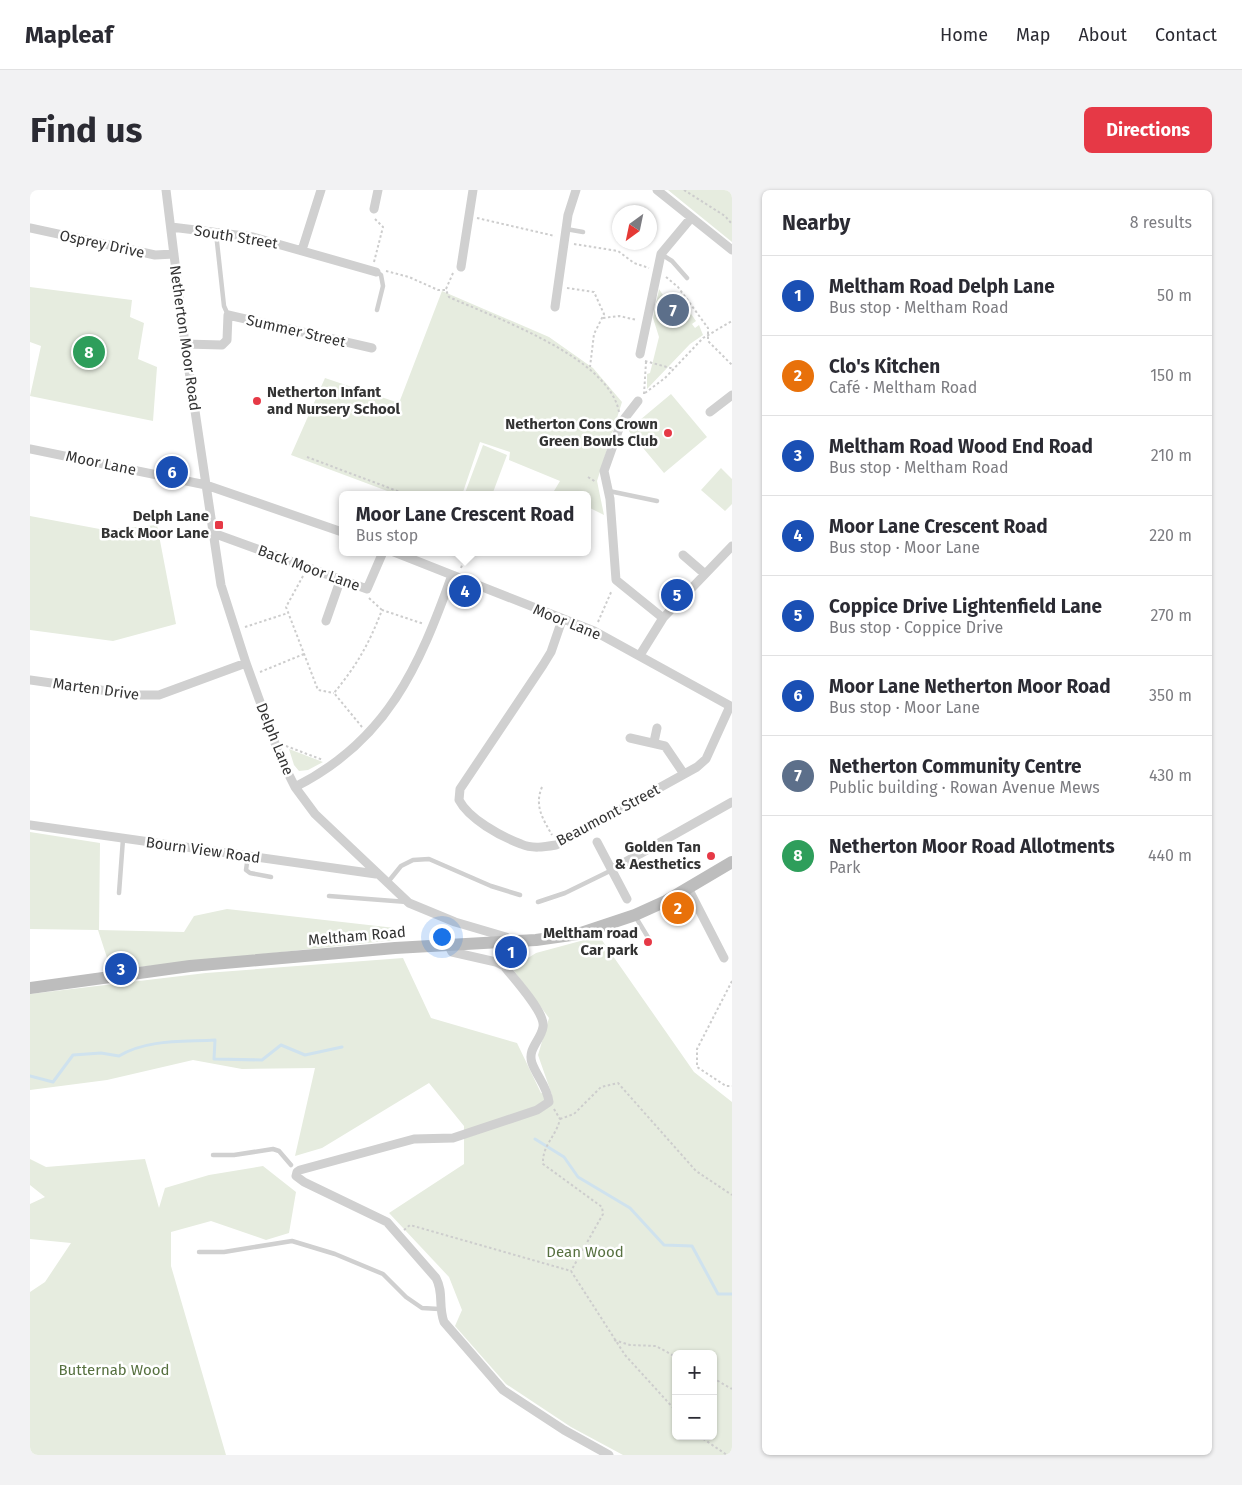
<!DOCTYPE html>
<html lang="en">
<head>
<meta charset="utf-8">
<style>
  :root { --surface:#fff; --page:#f2f2f3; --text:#2b2b33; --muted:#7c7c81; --line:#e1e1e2; --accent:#e63946 }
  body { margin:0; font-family:"Fira Sans",sans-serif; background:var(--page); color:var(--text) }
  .controls { position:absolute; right:15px; bottom:15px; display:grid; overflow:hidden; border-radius:8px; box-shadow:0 1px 4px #0004 }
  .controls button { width:45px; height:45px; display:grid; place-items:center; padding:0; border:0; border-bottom:1px solid var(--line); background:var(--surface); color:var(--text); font:25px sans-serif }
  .compass { position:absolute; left:582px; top:15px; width:45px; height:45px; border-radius:50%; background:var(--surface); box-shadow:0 1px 4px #0004; rotate:213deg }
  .you { position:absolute; left:411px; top:746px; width:18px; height:18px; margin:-12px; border:4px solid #fff; border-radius:50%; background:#1a73e8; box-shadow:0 0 0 8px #1a73e833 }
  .badge { display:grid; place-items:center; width:32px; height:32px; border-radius:50%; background:var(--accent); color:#fff; font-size:16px; font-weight:700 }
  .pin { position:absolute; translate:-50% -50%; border:2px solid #fff; box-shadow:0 1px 5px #0006 }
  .popup { position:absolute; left:309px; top:301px; width:252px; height:65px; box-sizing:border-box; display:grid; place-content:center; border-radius:8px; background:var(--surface); filter:drop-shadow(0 1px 4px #0005); font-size:16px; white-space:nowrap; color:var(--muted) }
  .popup b { font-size:19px; color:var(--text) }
  .popup::after { content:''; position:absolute; left:50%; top:100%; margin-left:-10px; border:10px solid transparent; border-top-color:var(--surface) }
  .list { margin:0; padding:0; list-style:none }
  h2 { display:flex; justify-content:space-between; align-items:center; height:65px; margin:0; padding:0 20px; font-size:21px }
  h2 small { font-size:16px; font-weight:400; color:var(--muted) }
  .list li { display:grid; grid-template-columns:32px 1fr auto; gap:15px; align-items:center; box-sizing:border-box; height:80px; padding:0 20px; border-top:1px solid var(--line) }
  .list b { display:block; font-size:19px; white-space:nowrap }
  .list p { margin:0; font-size:16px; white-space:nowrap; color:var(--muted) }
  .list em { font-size:16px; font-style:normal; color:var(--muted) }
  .map { position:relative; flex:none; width:702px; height:1265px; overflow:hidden; border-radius:8px }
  header { display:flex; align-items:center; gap:30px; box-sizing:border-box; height:70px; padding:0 25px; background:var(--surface); border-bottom:1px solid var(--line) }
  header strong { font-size:24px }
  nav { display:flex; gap:28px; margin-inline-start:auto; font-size:18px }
  .intro { display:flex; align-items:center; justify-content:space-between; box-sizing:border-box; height:120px; padding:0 30px }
  h1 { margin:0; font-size:35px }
  .button { padding:12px 22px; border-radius:8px; background:var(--accent); color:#fff; font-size:18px; font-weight:700 }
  main { display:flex; gap:30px; padding:0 30px }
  aside { flex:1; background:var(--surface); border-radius:8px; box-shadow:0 1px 4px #0004 }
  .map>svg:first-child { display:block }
  .green { fill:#e6ecdf; fill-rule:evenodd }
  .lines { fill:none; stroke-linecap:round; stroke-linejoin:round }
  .stream { stroke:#cfe2ee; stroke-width:3 }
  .path { stroke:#cdcdcd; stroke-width:2; stroke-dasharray:2.5 2.5; stroke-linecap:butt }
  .lane { stroke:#d0d0d0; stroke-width:4.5 }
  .street { stroke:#d0d0d0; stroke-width:9 }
  .secondary { stroke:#bdbdbd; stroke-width:12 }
  .poi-dot { fill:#e63946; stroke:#fff; stroke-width:2 }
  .labels { text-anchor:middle; stroke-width:5; stroke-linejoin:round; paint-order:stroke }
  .street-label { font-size:15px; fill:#333; stroke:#fff }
  .poi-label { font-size:15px; font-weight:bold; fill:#333; stroke:#fff; text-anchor:end }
  .park-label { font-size:15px; fill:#56703f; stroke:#fff }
</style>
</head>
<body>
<header>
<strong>Mapleaf</strong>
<nav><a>Home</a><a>Map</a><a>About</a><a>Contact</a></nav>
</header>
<div class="intro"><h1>Find us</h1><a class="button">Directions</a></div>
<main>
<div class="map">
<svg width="702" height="1265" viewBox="0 0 702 1265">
  <rect width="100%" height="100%" fill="#fff"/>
  <!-- green -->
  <path class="green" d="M638 0H702V52Z
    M0 97 102 110 100 127 114 133 108 169 127 177 123 231 0 206 11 156 0 152Z
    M629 99 633 105 631 107 637 115 631 119 633 121 630 124 636 132 653 118 647 109 650 108 666 131 662 134 665 138 669 135 673 145 660 154 617 199V184L620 183 629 147 623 128Z
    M412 101 519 147 563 178 592 212 567 291 574 325 558 317V305H532L524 301 530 291 479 270 480 262 450 252 432 305H368L261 265 295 188 369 213Z
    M641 204 677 247 634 283 598 240Z
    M453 255 477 265 462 305 435 303Z
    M691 278 702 289V314L695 321 671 300Z
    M0 326 75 340 127 335 146 434 83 451 0 440Z
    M259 559 293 572 278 580 269 581 264 575Z
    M0 642 70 653 69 740 154 742 164 726 197 719 365 738V750L81 780 68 740 0 739Z
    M569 746 664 882 702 912V1265H593L541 1237 476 1194 425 1136 432 1120 419 1087 359 1023 434 974V936L399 893 292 958 265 966 285 878 212 879 163 870 77 890 0 900V804L176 783 373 768 401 828 487 853 511 903 522 905 508 865 519 828 482 778 506 763ZM646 1164H683V1246H646Z
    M0 969 16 977 115 969 129 1018 135 998 179 985 233 976 266 1002 259 1043 236 1050 181 1031 141 1042V1076L196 1265H0V1102L15 1092 41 1053 0 1049V1014L15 1007 0 995Z"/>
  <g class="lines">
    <!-- stream -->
    <path class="stream" d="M0 886 23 892 43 865 71 863 89 866C117 849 153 852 185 850L184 869 232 870 251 855 275 865 312 857
      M505 949 534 967 548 987 600 1018 634 1055 662 1056 688 1104H702"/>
    <!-- path -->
    <path class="path" d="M654 0 695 26 702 34
      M447 28 525 46
      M544 54 588 61 604 73 619 78
      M344 72 353 37 345 29
      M356 81 379 87 408 100H416L419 107C465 128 579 167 589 222
      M636 87 648 97 678 138V151L702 175
      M537 98 564 102 574 124 564 144 560 177
      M416 99 423 83
      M573 128 589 126 607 130
      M615 171 644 179
      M615 203 635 188 673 148 702 131
      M614 204 616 172
      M277 267 378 305
      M558 287 566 292
      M431 378 437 362
      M273 386 256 417 288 500 304 503
      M339 408 352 420
      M568 432 582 400
      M215 437 258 423
      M230 482 274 464
      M332 537 304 503C327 475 339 454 352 420L394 434
      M256 556 293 570
      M512 597C504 616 513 629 522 645
      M702 791 667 859V877L696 896H702
      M524 919 530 929C526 947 512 955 513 974L572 1017 573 1024 541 1081
      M530 929 544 924 571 897 588 893 666 981 702 1005
      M374 1040 380 1035 541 1081 595 1165 646 1221
      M584 1150 600 1155 626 1156 646 1167
      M683 1188 702 1199
      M669 1246 697 1265"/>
    <!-- lane -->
    <path class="lane" d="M536 39 553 42
      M186 43 194 116 198 125
      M631 64 642 71 657 88
      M346 82 351 85 353 96 347 120
      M579 301 627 311
      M218 666 216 680 220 683 241 687
      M358 692 371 676 383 670 399 669 461 696 490 705
      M89 703 93 649
      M299 706 377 712
      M508 712 535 703 582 680
      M605 726 619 749
      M183 965H204L243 959 249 961 261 975
      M169 1062H194L262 1051 305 1064 353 1084 376 1107 392 1118 409 1119"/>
    <!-- street -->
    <path class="street" d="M136 0 155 154 191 395 216 473 250 567 265 597 285 624 379 713 425 732 476 747 478 752
      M627 0 702 60
      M344 19 348 0
      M141 37 223 47 346 82
      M0 38 125 65 144 64
      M272 60 291 0
      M431 77 443 0
      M525 117 538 25 546 0
      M155 154 192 155 197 150 198 125 342 158
      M610 164 631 64 661 28
      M608 211 591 233 574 281 580 309 586 390 633 428
      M680 222 702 205
      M0 259 176 295 312 342
      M183 343 337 399 353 362
      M364 362 564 441 702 517
      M653 365 675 384
      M532 430 521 462 513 475 430 599 429 610C439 629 470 646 491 654 502 659 514 657 526 655L667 577 676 569 700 516
      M296 431 310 391
      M610 465 633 428 702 356
      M0 490 106 505H129L216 473
      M600 548 635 556 654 584
      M624 552 627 538
      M265 597C357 551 389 477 422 385
      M0 635 346 684
      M567 652 597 709
      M583 679 702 612
      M658 698 694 768
      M419 756 422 762 466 772 474 776C484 789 516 823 513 837 511 850 497 859 502 873 507 887 517 896 519 912L507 920 423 948 384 949 270 980 267 982 266 986 274 992 357 1032 406 1088C414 1103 408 1116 414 1132L473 1200 534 1240 579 1265"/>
    <!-- secondary -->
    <path class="secondary" d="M0 798 160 776 365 758 506 750 548 744 605 725 636 711 702 672"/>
  </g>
  <!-- markers -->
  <g class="poi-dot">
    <circle cx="227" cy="211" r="5"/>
    <circle cx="638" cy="243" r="5"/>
    <rect x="184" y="330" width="10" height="10" rx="2.5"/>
    <circle cx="681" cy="666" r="5"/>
    <circle cx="618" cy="752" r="5"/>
  </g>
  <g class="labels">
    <!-- street labels -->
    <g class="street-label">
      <text transform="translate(206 47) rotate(9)" y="5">South Street</text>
      <text transform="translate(72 54) rotate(12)" y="5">Osprey Drive</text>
      <text transform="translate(266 141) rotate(13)" y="5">Summer Street</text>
      <text transform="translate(155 148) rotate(82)" y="5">Netherton Moor Road</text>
      <text transform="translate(71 273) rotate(12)" y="5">Moor Lane</text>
      <text transform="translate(279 378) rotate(20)" y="5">Back Moor Lane</text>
      <text transform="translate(537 432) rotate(22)" y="5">Moor Lane</text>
      <text transform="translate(66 499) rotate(8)" y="5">Marten Drive</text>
      <text transform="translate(245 549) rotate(68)" y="5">Delph Lane</text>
      <text transform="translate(578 625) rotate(-28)" y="5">Beaumont Street</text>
      <text transform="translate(173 660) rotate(8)" y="5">Bourn View Road</text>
      <text transform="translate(327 746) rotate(-5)" y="5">Meltham Road</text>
    </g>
    <!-- poi labels -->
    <g class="poi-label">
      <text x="237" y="207" text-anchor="start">Netherton Infant<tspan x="237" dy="17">and Nursery School</tspan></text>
      <text x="628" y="239">Netherton Cons Crown<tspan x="628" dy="17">Green Bowls Club</tspan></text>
      <text x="179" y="331">Delph Lane<tspan x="179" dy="17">Back Moor Lane</tspan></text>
      <text x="671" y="662">Golden Tan<tspan x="671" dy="17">&amp; Aesthetics</tspan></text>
      <text x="608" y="748">Meltham road<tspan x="608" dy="17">Car park</tspan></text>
    </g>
    <!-- park labels -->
    <g class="park-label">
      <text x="555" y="1067">Dean Wood</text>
      <text x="84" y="1185">Butternab Wood</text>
    </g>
  </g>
</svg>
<div class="controls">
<button>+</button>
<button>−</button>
</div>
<svg class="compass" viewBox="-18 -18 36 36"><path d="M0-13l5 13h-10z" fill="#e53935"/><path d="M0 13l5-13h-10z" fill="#7c7c81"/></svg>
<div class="you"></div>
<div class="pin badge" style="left:481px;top:762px;background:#1a4fb4">1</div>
<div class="pin badge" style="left:648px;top:718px;background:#e8710a">2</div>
<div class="pin badge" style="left:91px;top:779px;background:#1a4fb4">3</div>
<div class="pin badge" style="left:435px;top:401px;background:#1a4fb4">4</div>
<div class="popup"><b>Moor Lane Crescent Road</b>Bus stop</div>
<div class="pin badge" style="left:647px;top:405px;background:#1a4fb4">5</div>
<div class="pin badge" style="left:142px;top:282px;background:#1a4fb4">6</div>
<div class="pin badge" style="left:643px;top:120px;background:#5c6f8a">7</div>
<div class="pin badge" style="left:59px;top:162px;background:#2e9e5b">8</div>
</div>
<aside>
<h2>Nearby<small>8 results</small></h2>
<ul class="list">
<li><span class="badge" style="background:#1a4fb4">1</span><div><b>Meltham Road Delph Lane</b><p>Bus stop · Meltham Road</p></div><em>50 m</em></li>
<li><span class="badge" style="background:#e8710a">2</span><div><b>Clo's Kitchen</b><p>Café · Meltham Road</p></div><em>150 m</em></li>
<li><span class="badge" style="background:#1a4fb4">3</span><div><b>Meltham Road Wood End Road</b><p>Bus stop · Meltham Road</p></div><em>210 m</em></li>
<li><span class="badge" style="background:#1a4fb4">4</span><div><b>Moor Lane Crescent Road</b><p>Bus stop · Moor Lane</p></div><em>220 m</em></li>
<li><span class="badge" style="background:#1a4fb4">5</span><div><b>Coppice Drive Lightenfield Lane</b><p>Bus stop · Coppice Drive</p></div><em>270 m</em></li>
<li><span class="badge" style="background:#1a4fb4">6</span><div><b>Moor Lane Netherton Moor Road</b><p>Bus stop · Moor Lane</p></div><em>350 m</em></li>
<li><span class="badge" style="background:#5c6f8a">7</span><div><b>Netherton Community Centre</b><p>Public building · Rowan Avenue Mews</p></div><em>430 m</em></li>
<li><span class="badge" style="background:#2e9e5b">8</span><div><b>Netherton Moor Road Allotments</b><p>Park</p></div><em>440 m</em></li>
</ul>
</aside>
</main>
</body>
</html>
